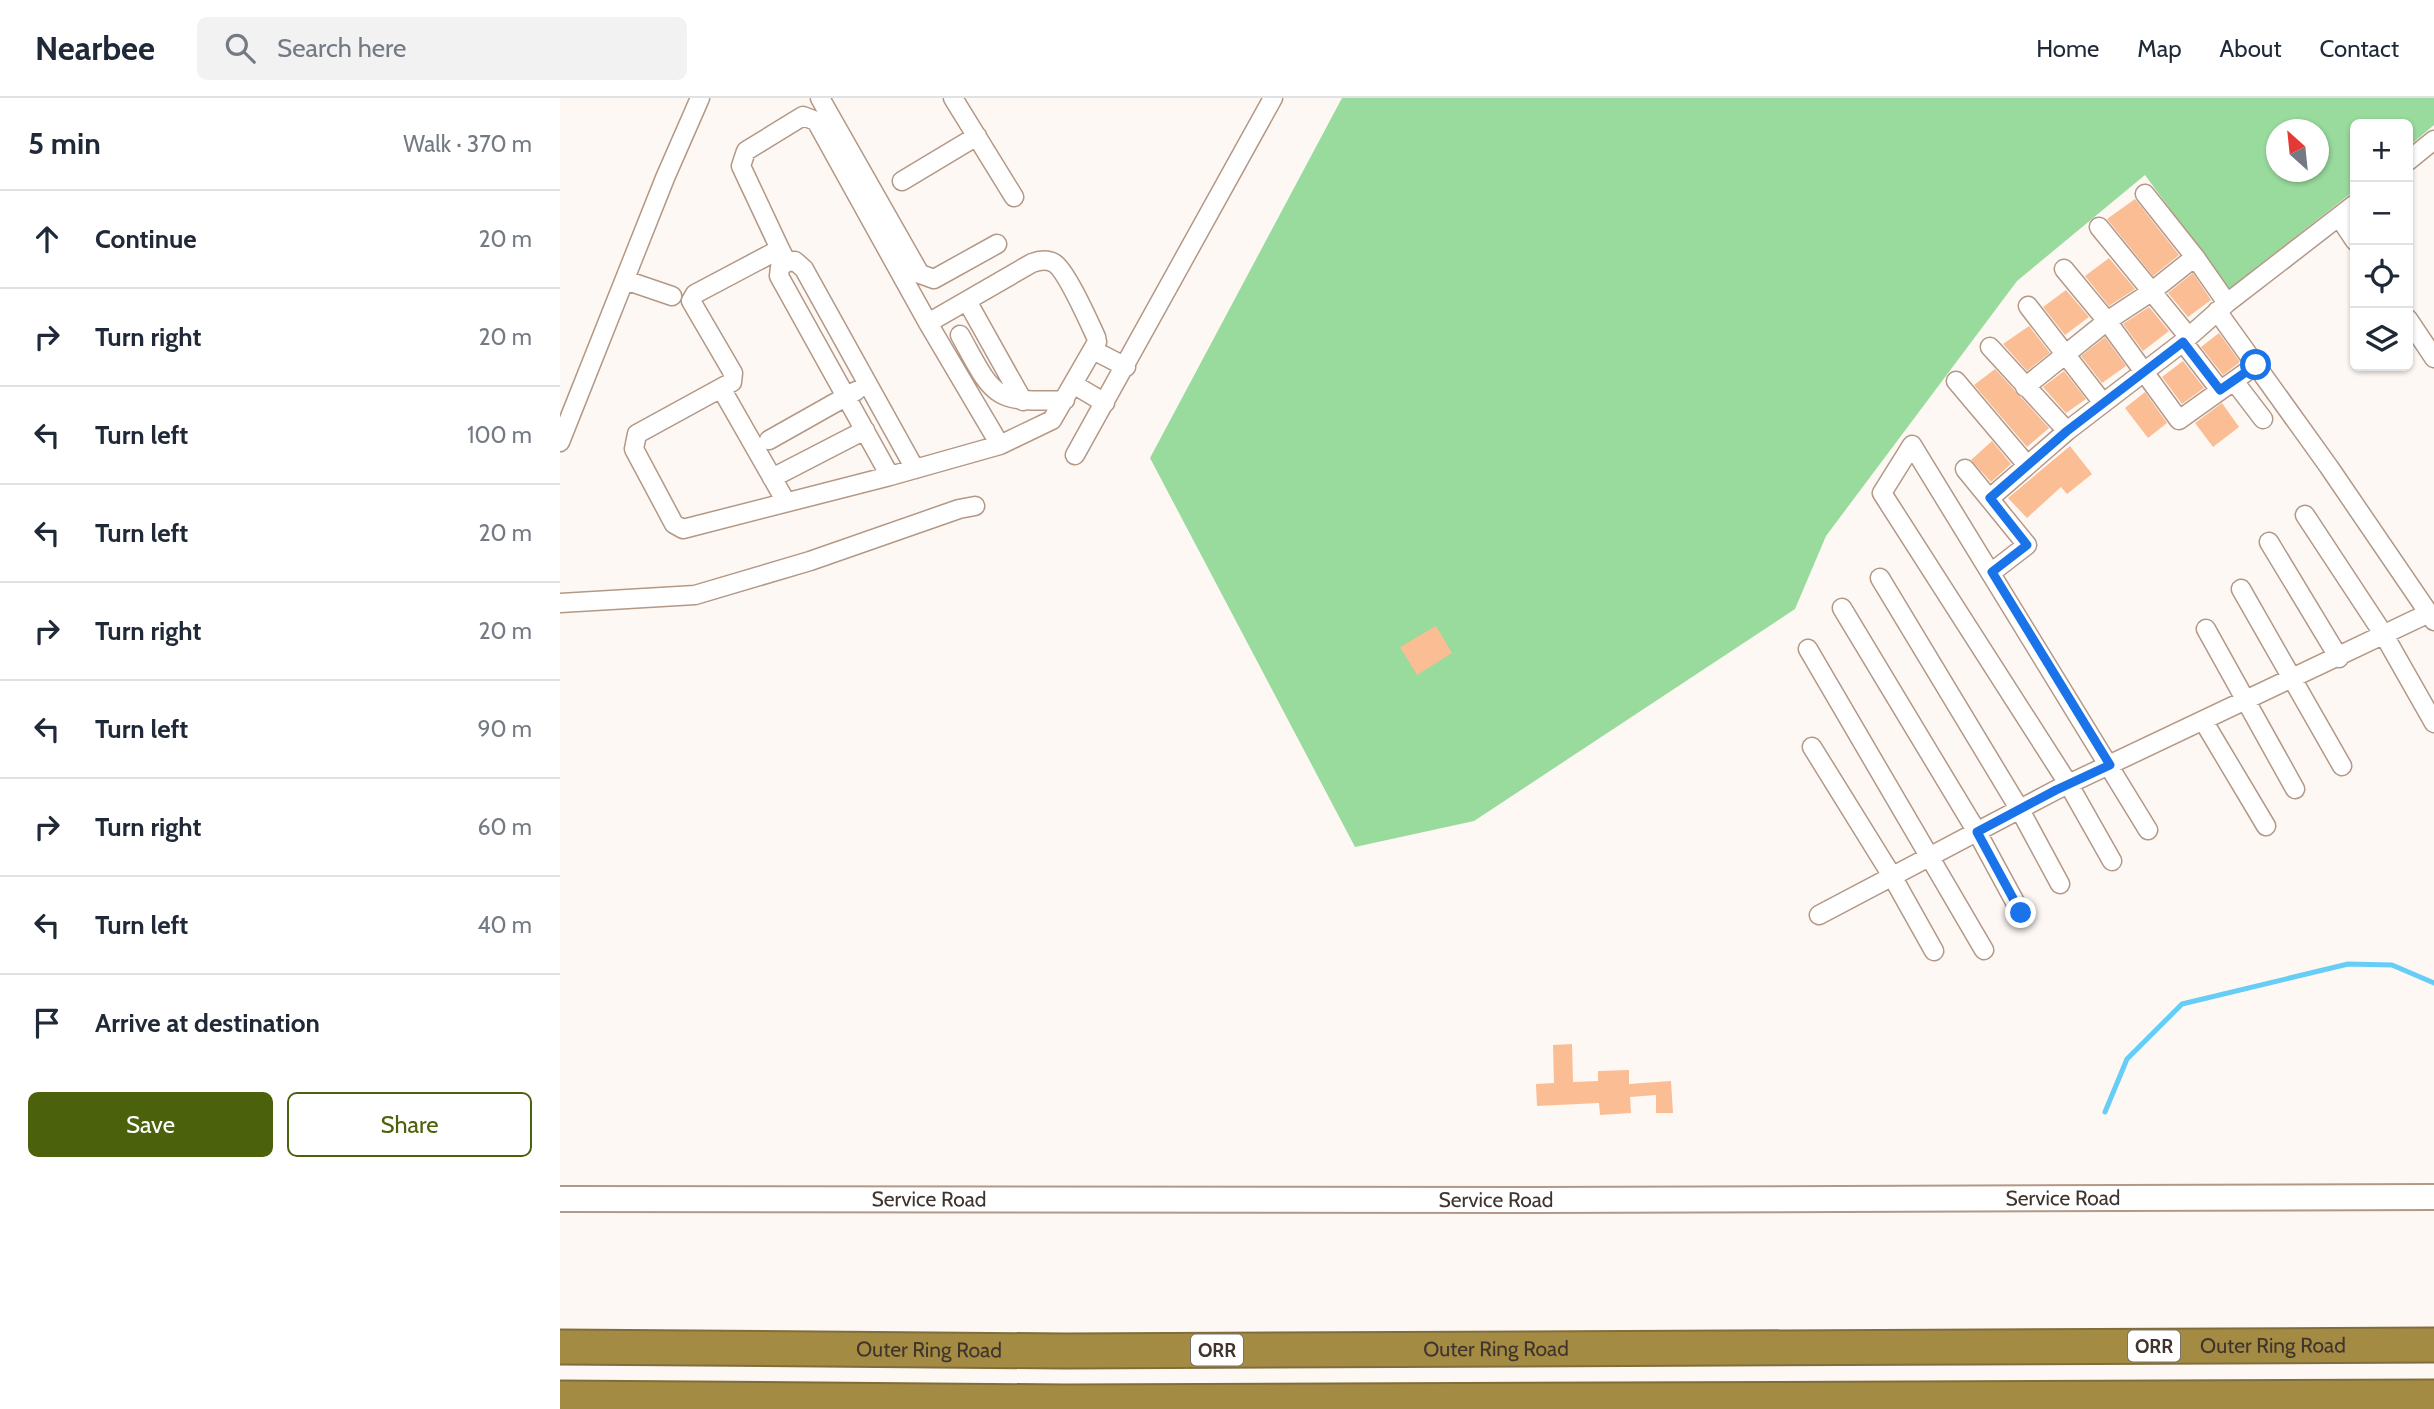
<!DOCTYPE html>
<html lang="en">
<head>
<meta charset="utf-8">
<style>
  :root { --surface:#fff; --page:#f2f2f3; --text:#1f2937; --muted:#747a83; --line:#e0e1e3; --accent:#4c610b }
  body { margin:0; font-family:Cabin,sans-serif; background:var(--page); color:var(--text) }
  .controls { position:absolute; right:21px; top:21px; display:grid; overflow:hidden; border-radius:10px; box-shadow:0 2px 5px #0004 }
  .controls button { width:63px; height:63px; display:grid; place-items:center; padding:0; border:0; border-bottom:2px solid var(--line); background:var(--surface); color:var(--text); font:35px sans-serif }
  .compass { position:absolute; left:1706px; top:21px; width:63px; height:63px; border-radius:50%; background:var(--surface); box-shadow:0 2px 5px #0004; rotate:333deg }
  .stop { position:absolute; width:21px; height:21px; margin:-16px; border:5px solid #1a73e8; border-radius:50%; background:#fff }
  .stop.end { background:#1a73e8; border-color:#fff; box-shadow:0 2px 7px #0008 }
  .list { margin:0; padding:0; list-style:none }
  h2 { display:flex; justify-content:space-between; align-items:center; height:91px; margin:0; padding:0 28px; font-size:30px }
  h2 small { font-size:23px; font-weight:400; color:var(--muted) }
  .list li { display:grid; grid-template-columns:46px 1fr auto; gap:21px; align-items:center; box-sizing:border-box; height:98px; padding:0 28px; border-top:2px solid var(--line) }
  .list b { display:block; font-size:26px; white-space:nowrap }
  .list em { font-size:23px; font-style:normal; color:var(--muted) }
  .actions { display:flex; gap:14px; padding:21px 28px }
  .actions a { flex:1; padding:16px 0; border:2px solid var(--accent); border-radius:10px; text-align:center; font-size:24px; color:var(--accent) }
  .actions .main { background:var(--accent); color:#fff }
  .icon { flex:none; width:38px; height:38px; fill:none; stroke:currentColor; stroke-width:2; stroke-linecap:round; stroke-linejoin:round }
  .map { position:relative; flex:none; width:1874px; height:1311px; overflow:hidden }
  header { display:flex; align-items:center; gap:42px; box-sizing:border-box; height:98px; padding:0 35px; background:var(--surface); border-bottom:2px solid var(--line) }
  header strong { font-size:33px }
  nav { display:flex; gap:38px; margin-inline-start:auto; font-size:24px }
  .search { width:490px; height:63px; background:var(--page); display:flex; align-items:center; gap:18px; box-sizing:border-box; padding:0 24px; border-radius:10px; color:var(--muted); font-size:26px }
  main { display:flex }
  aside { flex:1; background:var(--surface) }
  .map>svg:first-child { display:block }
  .grass { fill:#99da9d; fill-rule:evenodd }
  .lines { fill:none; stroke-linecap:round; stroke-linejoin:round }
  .stream { stroke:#65cdf6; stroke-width:5 }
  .building { fill:#fbbd94 }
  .minor-casing { stroke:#b39886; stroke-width:21 }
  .secondary-casing { stroke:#b39886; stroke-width:28 }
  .motorway-casing { stroke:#806d3b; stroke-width:37 }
  .minor { stroke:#fff; stroke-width:18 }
  .secondary { stroke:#fff; stroke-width:24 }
  .motorway { stroke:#a38b43; stroke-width:33 }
  .route { stroke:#1a73e8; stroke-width:9 }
  .labels { text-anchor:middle; stroke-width:6; stroke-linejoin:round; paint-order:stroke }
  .shield { fill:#fff; stroke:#79716c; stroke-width:2 }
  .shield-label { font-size:19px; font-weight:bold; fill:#40342d }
  .street-label { font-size:21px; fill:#40342d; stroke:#fff }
</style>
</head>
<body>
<header>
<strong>Nearbee</strong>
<div class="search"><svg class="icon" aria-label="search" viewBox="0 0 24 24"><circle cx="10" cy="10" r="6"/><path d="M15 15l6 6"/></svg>Search here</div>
<nav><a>Home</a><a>Map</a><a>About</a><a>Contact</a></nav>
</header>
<main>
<aside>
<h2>5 min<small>Walk · 370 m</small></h2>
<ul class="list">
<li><svg class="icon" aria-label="ahead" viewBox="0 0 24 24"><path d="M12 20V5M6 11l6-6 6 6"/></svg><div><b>Continue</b></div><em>20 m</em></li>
<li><svg class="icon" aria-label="right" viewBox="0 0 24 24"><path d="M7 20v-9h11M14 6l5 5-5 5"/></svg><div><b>Turn right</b></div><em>20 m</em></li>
<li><svg class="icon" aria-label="left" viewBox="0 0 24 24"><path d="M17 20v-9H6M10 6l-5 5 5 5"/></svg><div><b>Turn left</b></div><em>100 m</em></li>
<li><svg class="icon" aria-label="left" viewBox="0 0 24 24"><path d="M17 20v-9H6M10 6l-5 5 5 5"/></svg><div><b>Turn left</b></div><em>20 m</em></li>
<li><svg class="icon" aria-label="right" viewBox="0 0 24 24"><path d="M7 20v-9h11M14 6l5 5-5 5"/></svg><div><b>Turn right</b></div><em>20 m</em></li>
<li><svg class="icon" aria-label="left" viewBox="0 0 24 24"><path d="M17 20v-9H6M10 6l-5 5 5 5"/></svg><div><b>Turn left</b></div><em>90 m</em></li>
<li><svg class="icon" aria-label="right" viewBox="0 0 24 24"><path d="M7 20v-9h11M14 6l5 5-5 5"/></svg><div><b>Turn right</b></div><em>60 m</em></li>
<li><svg class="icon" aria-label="left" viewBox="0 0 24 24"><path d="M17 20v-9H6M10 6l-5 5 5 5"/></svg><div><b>Turn left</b></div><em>40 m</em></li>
<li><svg class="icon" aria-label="arrive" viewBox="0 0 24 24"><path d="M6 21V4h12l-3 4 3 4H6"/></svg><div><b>Arrive at destination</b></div></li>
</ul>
<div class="actions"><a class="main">Save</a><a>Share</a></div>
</aside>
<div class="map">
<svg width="1874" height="1311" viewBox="0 0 1874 1311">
  <rect width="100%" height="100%" fill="#fef8f4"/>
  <!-- grass -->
  <path class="grass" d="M782 0H1874V27L1848 49V26H1795V92L1669 191 1585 77 1457 183 1266 438 1235 511 914 723 795 749 590 360ZM1716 32H1758V74H1716Z"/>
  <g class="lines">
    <!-- stream -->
    <path class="stream" d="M1545 1014 1567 961 1622 906 1788 866 1832 867 1874 885"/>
  </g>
  <!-- building -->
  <path class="building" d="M1575 101 1619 157 1593 178 1547 121Z
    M1549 160 1575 191 1549 208 1525 178Z
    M1633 175 1651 202 1628 219 1608 195Z
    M1506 192 1529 219 1505 237 1483 209Z
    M1589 209 1609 233 1583 253 1563 226Z
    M1469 228 1490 255 1467 273 1443 246Z
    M1659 235 1680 264 1663 277 1641 249Z
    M1545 239 1566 268 1542 285 1521 258Z
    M1623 263 1644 290 1622 306 1602 279Z
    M1435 271 1489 330 1467 349 1414 287Z
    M1504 273 1526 301 1506 315 1483 289Z
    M1585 294 1607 325 1588 340 1565 310Z
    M1662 305 1679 329 1653 349 1635 325Z
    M1432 343 1451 366 1431 384 1411 362Z
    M1510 348 1532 376 1507 396 1501 389 1467 420 1448 400Z
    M876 528 892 555 857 577 840 549Z
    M1012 946 1013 984 1038 983V973L1069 972V986L1111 983 1113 1015H1096V997L1070 999 1071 1015 1040 1017 1039 1005 977 1008 976 986 994 985 993 947Z"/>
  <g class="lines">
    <!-- minor casing -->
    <g class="minor-casing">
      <path id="minor" d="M260 0 360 176 374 181 437 146
        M393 0 454 99
        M1848 63 1874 42
        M342 83 417 38
        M1585 96 1635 159
        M1779 119 1795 143
        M1539 129 1628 238
        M220 151 181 68 186 53 243 18 256 23 368 225 440 347
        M225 161 220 151 135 196 131 203 173 275 172 284 161 290 226 404
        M1504 171 1547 223 1619 322 1696 267
        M65 182 112 198
        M407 203 463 303
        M1468 208 1543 305
        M1657 213 1769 369 1874 523
        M1848 221 1874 260
        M400 237C434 298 431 305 505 302
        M1623 244 1660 292
        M1430 249 1507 333
        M533 252 566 269
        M1396 283 1467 367
        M1674 283 1703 321
        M513 286 545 305
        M1465 289 1547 223 1591 194 1635 159 1667 205
        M161 290 77 336 74 351 114 426 123 431 330 378 440 347 492 322 537 244 536 239C529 224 506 172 494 165 487 161 480 162 472 165L368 225
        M209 342 296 293
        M0 344 105 80 140 0
        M515 357 713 0
        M1405 371 1467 447 1432 474
        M330 378 219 178 220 169 227 164 235 163 244 171 355 371
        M212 380 305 332
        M1430 400 1507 333 1623 244 1667 205 1795 106
        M1745 417 1824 537 1874 625
        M1709 444 1779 560
        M1320 480 1460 712 1500 786
        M1681 491 1782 668
        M0 505 135 497 250 463 399 411 415 408
        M1282 510 1417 734 1461 815
        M1646 531 1735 691
        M1248 551 1424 852
        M1644 624 1706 728
        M1252 649 1332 778 1374 853
        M1552 763 1509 687 1322 395 1352 347 1588 732
        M1259 817 1496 692 1869 515"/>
    </g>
    <!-- secondary casing -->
    <g class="secondary-casing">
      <g id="secondary">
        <path id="s1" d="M0 1101 975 1102 1874 1099"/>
      </g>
    </g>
    <!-- motorway casing -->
    <g class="motorway-casing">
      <g id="motorway">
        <path id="s2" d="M0 1249 505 1253 1874 1247"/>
        <path d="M0 1300 505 1304 1874 1299"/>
      </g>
    </g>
    <!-- minor -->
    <use href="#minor" class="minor"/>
    <!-- secondary -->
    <use href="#secondary" class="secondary"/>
    <!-- motorway -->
    <use href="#motorway" class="motorway"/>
  </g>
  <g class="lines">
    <!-- route -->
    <path class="route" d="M1461 815 1417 734 1496 692 1550 667 1432 474 1467 447 1430 400 1507 333 1623 244 1660 292 1696 267"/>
  </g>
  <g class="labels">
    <!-- shield labels -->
    <g class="shield">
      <rect x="1568" y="1232.5" width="52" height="31" rx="5"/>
      <rect x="631" y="1236.5" width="52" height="31" rx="5"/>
    </g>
    <g class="shield-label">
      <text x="1594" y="1255">ORR</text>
      <text x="657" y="1259">ORR</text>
    </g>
    <!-- street labels -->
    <g class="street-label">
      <text dy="7" stroke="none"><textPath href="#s1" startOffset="1503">Service Road</textPath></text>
      <text dy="7" stroke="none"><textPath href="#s1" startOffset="369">Service Road</textPath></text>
      <text dy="7" stroke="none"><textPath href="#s1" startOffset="936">Service Road</textPath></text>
      <text dy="7" stroke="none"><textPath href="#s2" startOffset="1713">Outer Ring Road</textPath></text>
      <text dy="7" stroke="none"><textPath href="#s2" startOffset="936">Outer Ring Road</textPath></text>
      <text dy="7" stroke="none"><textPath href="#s2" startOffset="369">Outer Ring Road</textPath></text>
    </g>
  </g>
</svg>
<div class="controls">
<button>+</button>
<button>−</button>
<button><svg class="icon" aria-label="locate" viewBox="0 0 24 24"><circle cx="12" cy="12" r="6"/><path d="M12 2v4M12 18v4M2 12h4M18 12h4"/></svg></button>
<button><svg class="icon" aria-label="layers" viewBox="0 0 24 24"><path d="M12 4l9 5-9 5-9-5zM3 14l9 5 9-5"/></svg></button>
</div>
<svg class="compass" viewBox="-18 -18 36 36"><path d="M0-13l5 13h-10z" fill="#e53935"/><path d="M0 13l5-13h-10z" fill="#747a83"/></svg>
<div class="stop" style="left:1696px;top:267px"></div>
<div class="stop end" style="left:1461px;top:815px"></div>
</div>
</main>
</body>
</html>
